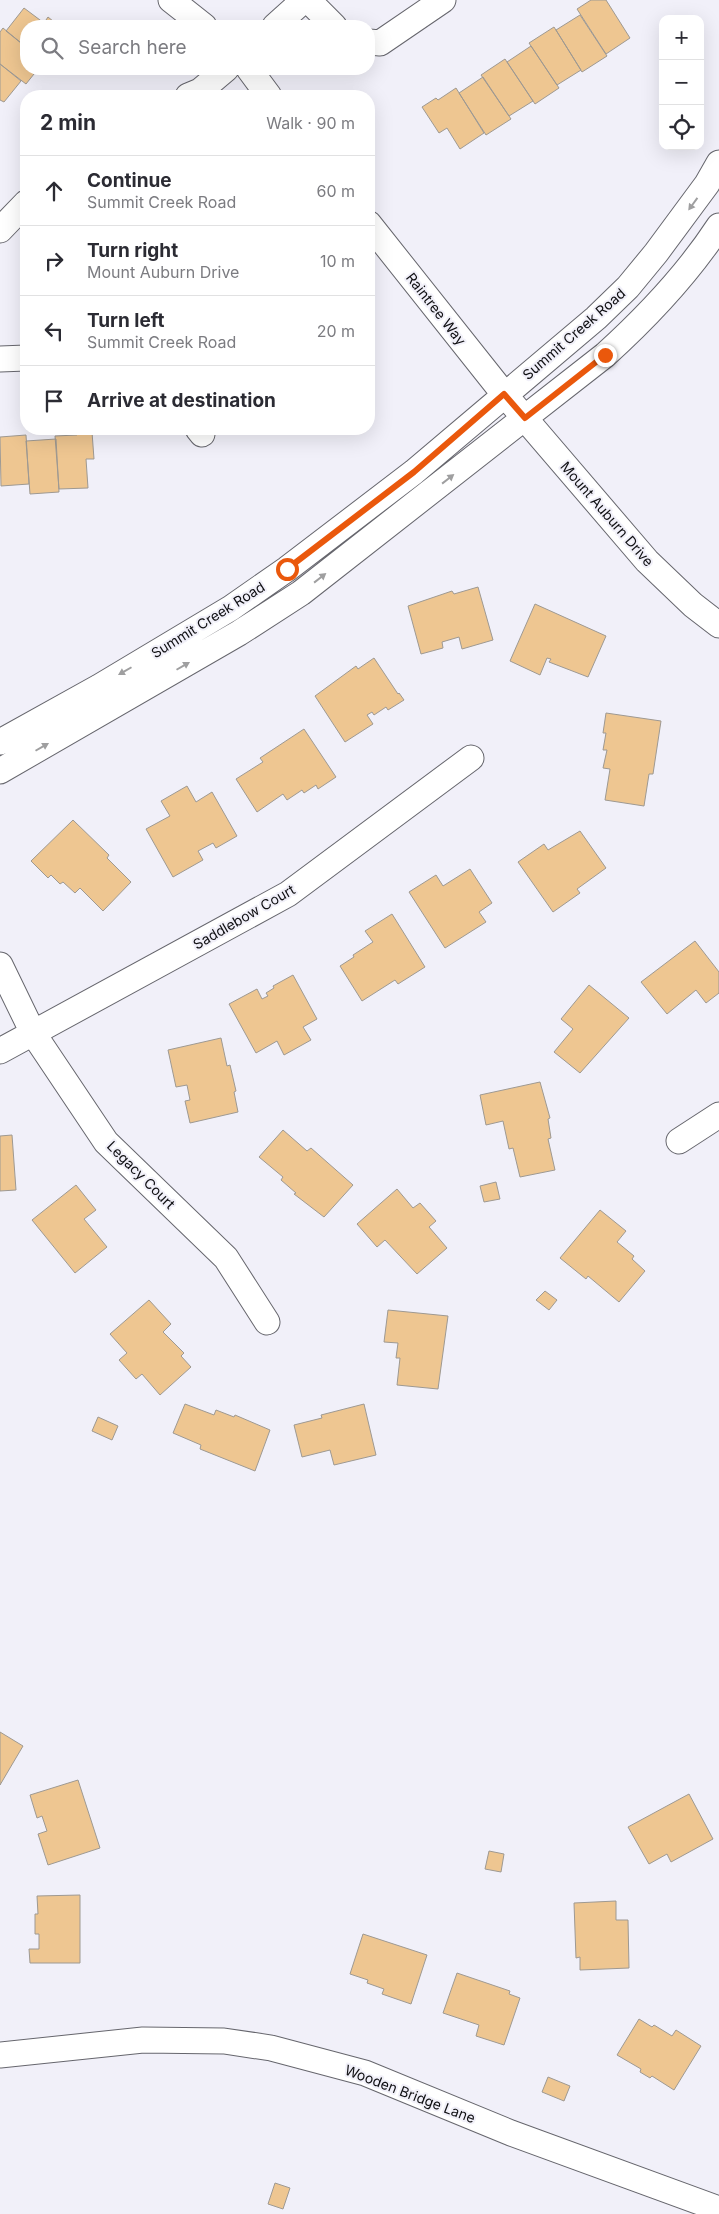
<!DOCTYPE html>
<html lang="en">
<head>
<meta charset="utf-8">
<style>
  :root { --surface:#fff; --page:#f7f7f7; --text:#2b2b33; --muted:#7c7c81; --line:#e1e1e2 }
  body { margin:0; font-family:Inter,sans-serif; background:var(--page); color:var(--text) }
  .controls { position:absolute; right:15px; top:15px; display:grid; overflow:hidden; border-radius:10px; box-shadow:0 5px 20px #0002 }
  .controls button { width:45px; height:45px; display:grid; place-items:center; padding:0; border:0; border-bottom:1px solid var(--line); background:var(--surface); color:var(--text); font:25px sans-serif }
  .stop { position:absolute; width:15px; height:15px; margin:-11px; border:4px solid #ea580c; border-radius:50%; background:#fff }
  .stop.end { background:#ea580c; border-color:#fff; box-shadow:0 1px 5px #0008 }
  .list { margin:0; padding:0; list-style:none }
  h2 { display:flex; justify-content:space-between; align-items:center; height:65px; margin:0; padding:0 20px; font-size:21px }
  h2 small { font-size:16px; font-weight:400; color:var(--muted) }
  .list li { display:grid; grid-template-columns:32px 1fr auto; gap:15px; align-items:center; box-sizing:border-box; height:70px; padding:0 20px; border-top:1px solid var(--line) }
  .list b { display:block; font-size:19px; white-space:nowrap }
  .list p { margin:0; font-size:16px; white-space:nowrap; color:var(--muted) }
  .list em { font-size:16px; font-style:normal; color:var(--muted) }
  .icon { flex:none; width:28px; height:28px; fill:none; stroke:currentColor; stroke-width:2; stroke-linecap:round; stroke-linejoin:round }
  .map { position:relative; flex:none; width:719px; height:2214px; overflow:hidden }
  .search { position:absolute; background:var(--surface); box-shadow:0 5px 20px #0002; left:20px; top:20px; width:355px; height:55px; display:flex; align-items:center; gap:12px; box-sizing:border-box; padding:0 18px; border-radius:20px; color:var(--muted); font-size:19px }
  .panel { position:absolute; background:var(--surface); box-shadow:0 5px 20px #0002; left:20px; top:90px; width:355px; height:345px; border-radius:20px }
  .map>svg:first-child { display:block }
  .building { fill:#eec691; stroke:#9e9992 }
  .lines { fill:none; stroke-linecap:round; stroke-linejoin:round }
  .street-casing { stroke:#66666d; stroke-width:27 }
  .street { stroke:#fff; stroke-width:25 }
  .oneway { fill:#9f9fa0 }
  .route { stroke:#ea580c; stroke-width:6 }
  .labels { text-anchor:middle; stroke-width:4; stroke-linejoin:round; paint-order:stroke }
  .street-label { font-size:14px; fill:#0f0f12; stroke:#f1f0f9 }
</style>
</head>
<body>
<div class="map">
<svg width="719" height="2214" viewBox="0 0 719 2214">
  <rect width="100%" height="100%" fill="#f1f0f9"/>
  <!-- building -->
  <path class="building" d="M591 0H606L630 38 606 54 577 9Z
    M24 8 44 23 48 17 59 26H26V47L6 31Z
    M580 15 607 56 582 72 556 30Z
    M554 27 581 70 557 85 529 43Z
    M3 28 26 47V69H38L26 84 0 64V32Z
    M531 46 559 88 535 104 507 62Z
    M505 59 533 101 509 116 481 75Z
    M0 64 21 81 4 102 0 100Z
    M483 77 511 119 486 135 459 93Z
    M456 88 484 133 460 149 447 128 439 133 422 107 436 98 438 100Z
    M77 432H92L94 459H86L88 488 59 489 55 436 77 435Z
    M26 435 29 484 1 486 0 437Z
    M56 439 59 492 30 494 26 441Z
    M478 587 493 640 462 649 459 637 442 642 443 648 421 654 408 606 452 591 454 594Z
    M535 604 606 636 588 677 549 662 551 659 547 658 540 675 510 661Z
    M374 658 398 694 399 693 404 700 388 710 386 707 374 715 372 712 367 715 373 724 345 742 315 696 356 666 358 669Z
    M606 713 661 721 653 774H649L644 806 605 800 610 769 603 768 607 750H603L606 733H603Z
    M304 729 336 777 318 789 316 785 304 793 302 790 287 800 283 794 257 812 236 779 263 762 260 758Z
    M187 786 196 802 212 792 237 836 216 848 213 843 198 851 203 860 173 877 146 829 170 816 161 801Z
    M73 820 109 855 107 858 131 882 103 911 80 888 75 893 63 882 60 884 51 875 48 878 31 861Z
    M580 831 606 868 577 889 580 893 553 912 518 862 544 844 548 850Z
    M470 869 492 903 479 912 486 922 445 948 409 892 436 875 443 886Z
    M392 914 425 967 398 984 395 980 362 1001 340 966 354 957 353 955 373 942 365 931Z
    M695 941 719 972V993L706 1003 696 990 667 1014 641 982Z
    M293 975 317 1019 303 1027 311 1040 284 1055 277 1041 256 1053 229 1004 257 989 262 999 268 996 266 993 274 988 273 986Z
    M589 985 629 1018 580 1073 554 1052 573 1029 561 1019Z
    M221 1038 227 1066 230 1065 236 1091 234 1092 238 1112 190 1123 185 1101 190 1100 187 1085 176 1087 168 1050Z
    M540 1082 550 1118 548 1119 551 1138 548 1139 555 1170 520 1177 513 1148 509 1149 503 1121 486 1125 480 1095Z
    M283 1130 307 1151 311 1148 353 1185 324 1217 294 1194 296 1193 281 1180 283 1177 259 1157Z
    M12 1135 16 1190 0 1191V1136Z
    M496 1182 500 1199 484 1202 480 1186Z
    M76 1185 96 1210 84 1219 107 1247 75 1273 32 1220Z
    M397 1189 413 1208 420 1203 436 1221 429 1227 447 1248 417 1274 385 1240 377 1247 357 1224Z
    M600 1210 626 1231 617 1242 634 1256 632 1259 645 1271 619 1302 588 1276 586 1279 560 1258Z
    M545 1291 557 1300 549 1310 536 1300Z
    M149 1300 171 1324 163 1332 184 1353 181 1356 191 1367 160 1395 142 1374 136 1379 119 1360 127 1353 110 1334Z
    M388 1310 448 1316 438 1389 397 1385 400 1358H396L398 1343 384 1342Z
    M185 1404 214 1415 216 1410 234 1417 235 1415 270 1430 255 1471 200 1449 201 1445 173 1433Z
    M364 1404 376 1455 334 1465 330 1450 302 1457 294 1425 322 1418 321 1415Z
    M98 1417 118 1426 112 1440 92 1431Z
    M0 1732 23 1746 0 1785Z
    M78 1780 100 1848 48 1865 38 1834 47 1831 42 1816 37 1818 30 1795Z
    M689 1794 713 1839 671 1862 667 1854 649 1864 628 1827Z
    M489 1851 504 1854 501 1872 485 1869Z
    M80 1895V1963H30L29 1949H39V1934H35V1914H38L37 1896Z
    M616 1901V1920H628L629 1968 580 1970V1957L576 1958 574 1903Z
    M363 1934 427 1955 411 2004 382 1994 384 1989 367 1983 368 1980 350 1974Z
    M457 1973 510 1991 509 1994 520 1998 504 2045 476 2036 479 2025 443 2013Z
    M639 2019 652 2027 654 2025 672 2036 676 2030 701 2046 674 2090 652 2076 650 2078 640 2072 641 2069 617 2055Z
    M548 2077 570 2086 564 2101 542 2092Z
    M275 2183 290 2188 283 2209 268 2204Z"/>
  <g class="lines">
    <!-- street casing -->
    <g class="street-casing">
      <path id="street" d="M171 0 204 26
        M308 0 334 26
        M275 26 304 0
        M369 42 380 43 443 0
        M249 69 269 96
        M188 96 200 91 226 69
        M369 224 504 394 647 561 693 605 719 625
        M0 230 26 203
        M0 359 26 358
        M198 429 202 434
        M0 742 99 687 231 608 287 569 414 472 596 318 628 287 656 253 707 184 719 163
        M0 771 239 633 301 593 605 355C648 316 687 275 719 226
        M0 965 33 1033 106 1142 226 1258 267 1322
        M0 1051 288 894 471 758
        M679 1141 719 1115
        M0 2055 143 2040 224 2041 271 2048 365 2073 511 2133 719 2209"/>
    </g>
    <!-- street -->
    <use href="#street" class="street"/>
  </g>
  <!-- one-way arrows -->
  <defs><path id="oneway-solid" d="M-6-.8H1V-3.2L6.5 0L1 3.2V.8H-6Z" transform="scale(1.25)"/></defs>
  <g class="oneway">
    <use href="#oneway-solid" transform="translate(693 204) rotate(126)"/>
    <use href="#oneway-solid" transform="translate(448 479) rotate(-38)"/>
    <use href="#oneway-solid" transform="translate(320 578) rotate(-38)"/>
    <use href="#oneway-solid" transform="translate(183 666) rotate(-30)"/>
    <use href="#oneway-solid" transform="translate(125 671) rotate(150)"/>
    <use href="#oneway-solid" transform="translate(42 747) rotate(-30)"/>
  </g>
  <g class="lines">
    <!-- route -->
    <path class="route" d="M287 569 414 472 504 394 525 418 605 355"/>
  </g>
  <g class="labels">
    <!-- street labels -->
    <g class="street-label">
      <text transform="translate(436 309) rotate(52)" y="5">Raintree Way</text>
      <text transform="translate(574 334) rotate(-41)" y="5">Summit Creek Road</text>
      <text transform="translate(607 514) rotate(49)" y="5">Mount Auburn Drive</text>
      <text transform="translate(208 620) rotate(-32)" y="5">Summit Creek Road</text>
      <text transform="translate(244 917) rotate(-30)" y="5">Saddlebow Court</text>
      <text transform="translate(141 1175) rotate(45)" y="5">Legacy Court</text>
      <text transform="translate(410 2094) rotate(21)" y="5">Wooden Bridge Lane</text>
    </g>
  </g>
</svg>
<div class="controls">
<button>+</button>
<button>−</button>
<button><svg class="icon" aria-label="locate" viewBox="0 0 24 24"><circle cx="12" cy="12" r="6"/><path d="M12 2v4M12 18v4M2 12h4M18 12h4"/></svg></button>
</div>
<div class="stop" style="left:287px;top:569px"></div>
<div class="stop end" style="left:605px;top:355px"></div>
<div class="search"><svg class="icon" aria-label="search" viewBox="0 0 24 24"><circle cx="10" cy="10" r="6"/><path d="M15 15l6 6"/></svg>Search here</div>
<section class="panel">
<h2>2 min<small>Walk · 90 m</small></h2>
<ul class="list">
<li><svg class="icon" aria-label="ahead" viewBox="0 0 24 24"><path d="M12 20V5M6 11l6-6 6 6"/></svg><div><b>Continue</b><p>Summit Creek Road</p></div><em>60 m</em></li>
<li><svg class="icon" aria-label="right" viewBox="0 0 24 24"><path d="M7 20v-9h11M14 6l5 5-5 5"/></svg><div><b>Turn right</b><p>Mount Auburn Drive</p></div><em>10 m</em></li>
<li><svg class="icon" aria-label="left" viewBox="0 0 24 24"><path d="M17 20v-9H6M10 6l-5 5 5 5"/></svg><div><b>Turn left</b><p>Summit Creek Road</p></div><em>20 m</em></li>
<li><svg class="icon" aria-label="arrive" viewBox="0 0 24 24"><path d="M6 21V4h12l-3 4 3 4H6"/></svg><div><b>Arrive at destination</b></div></li>
</ul>
</section>
</div>
</body>
</html>
